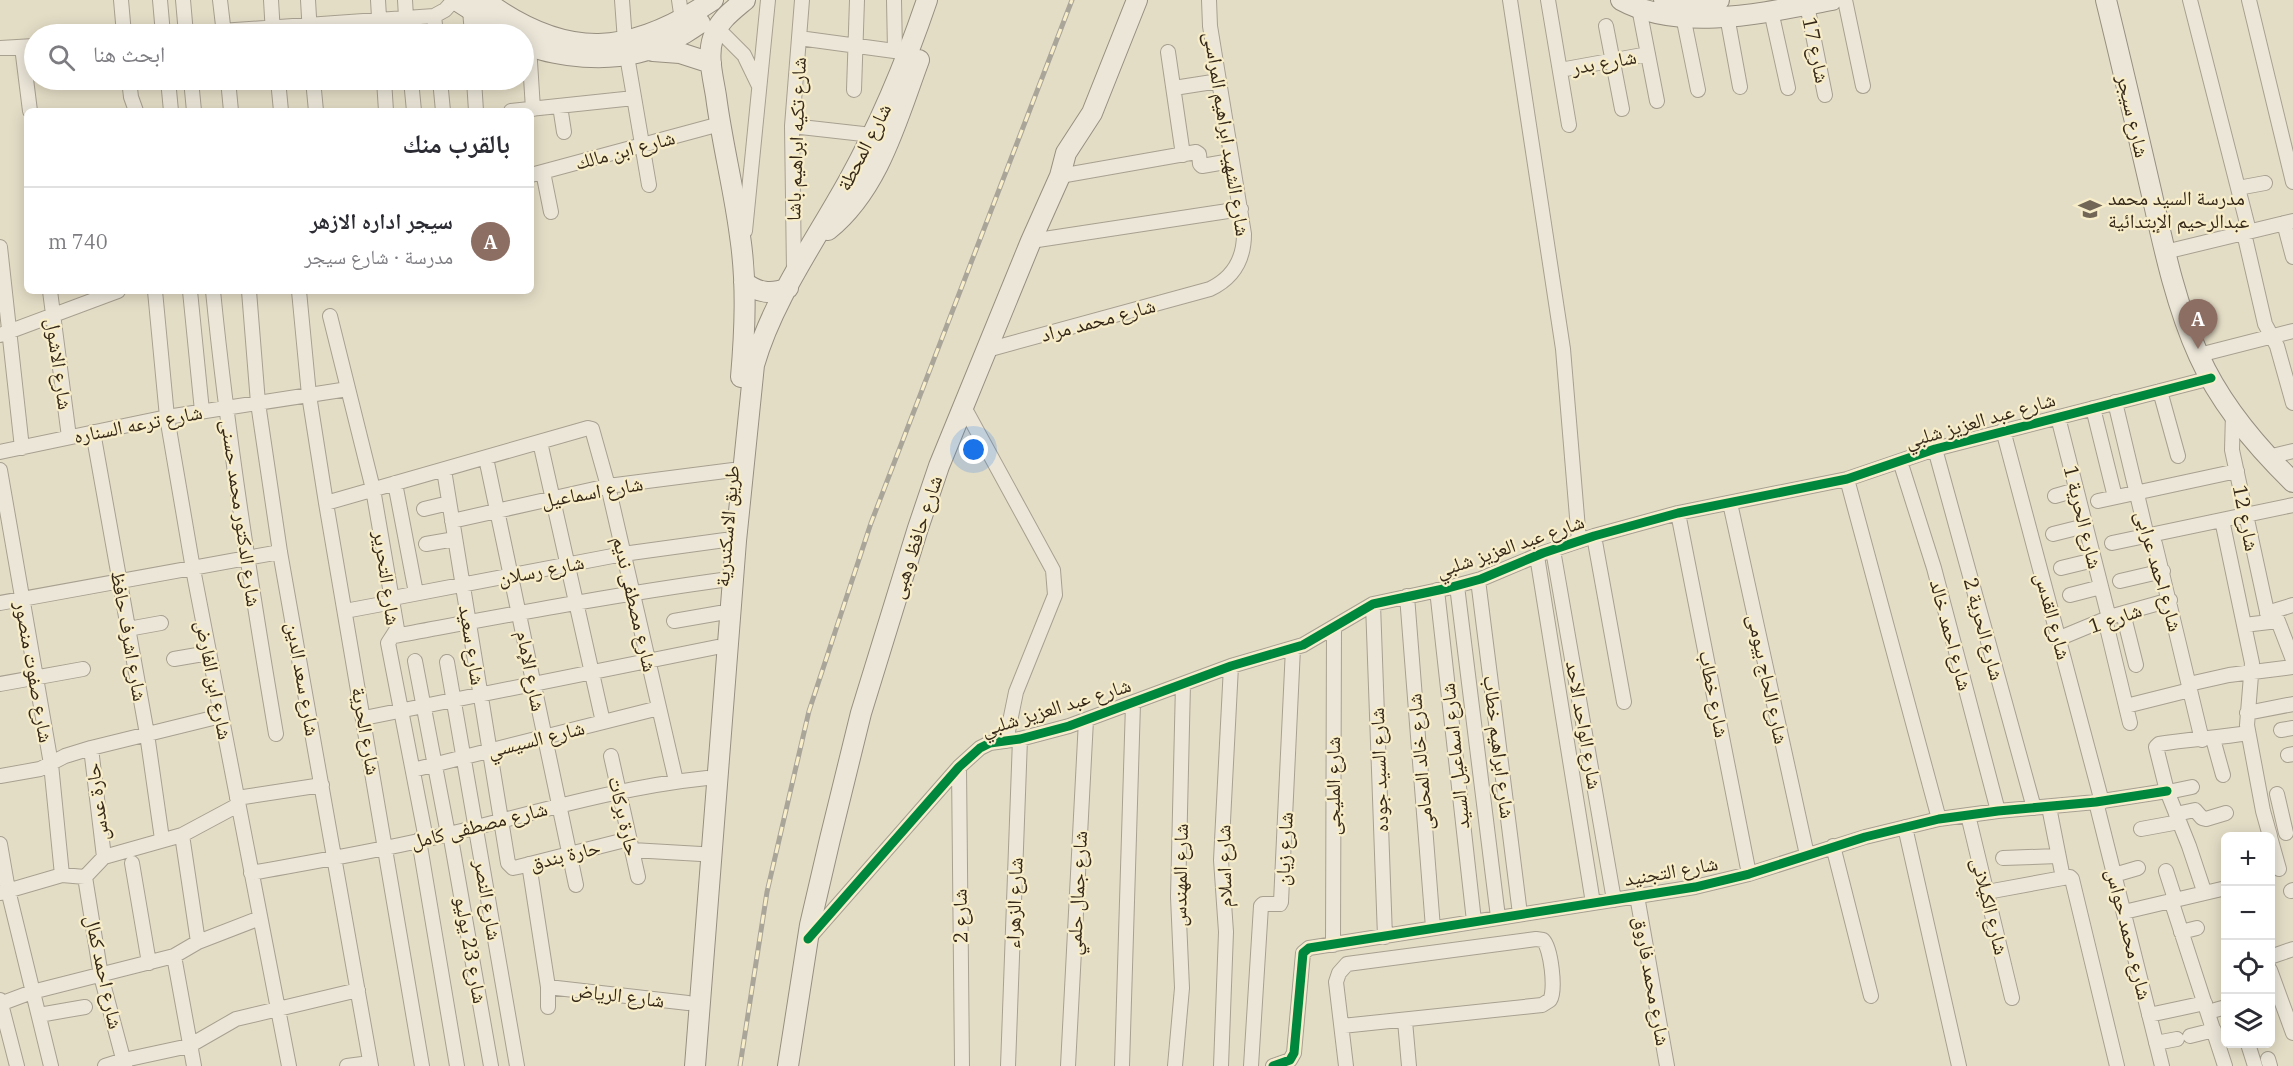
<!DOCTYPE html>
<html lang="ar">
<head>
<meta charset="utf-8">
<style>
  :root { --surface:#fff; --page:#f2f2f3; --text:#2b2b33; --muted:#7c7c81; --line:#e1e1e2; --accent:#726756 }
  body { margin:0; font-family:"IBM Plex Serif","Noto Naskh Arabic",serif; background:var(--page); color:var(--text); direction:rtl }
  .controls { position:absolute; right:18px; bottom:18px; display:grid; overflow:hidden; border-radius:9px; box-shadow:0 3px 15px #0003 }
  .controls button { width:54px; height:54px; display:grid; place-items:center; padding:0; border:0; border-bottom:2px solid var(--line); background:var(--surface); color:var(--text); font:30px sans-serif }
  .you { position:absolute; left:974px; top:450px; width:21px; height:21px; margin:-15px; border:4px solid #fff; border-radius:50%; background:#1a73e8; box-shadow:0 0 0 9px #1a73e833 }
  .badge { display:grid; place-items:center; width:39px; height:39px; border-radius:50%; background:var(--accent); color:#fff; font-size:20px; font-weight:700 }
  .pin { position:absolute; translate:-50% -50px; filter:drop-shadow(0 2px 3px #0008) }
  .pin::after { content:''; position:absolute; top:32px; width:21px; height:18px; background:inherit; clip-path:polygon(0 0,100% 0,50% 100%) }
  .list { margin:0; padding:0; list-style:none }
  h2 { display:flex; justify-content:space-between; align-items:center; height:78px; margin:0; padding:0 24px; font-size:26px }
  h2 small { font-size:20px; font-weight:400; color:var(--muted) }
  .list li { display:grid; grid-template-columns:39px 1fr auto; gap:18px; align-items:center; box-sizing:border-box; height:108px; padding:0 24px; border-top:2px solid var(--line) }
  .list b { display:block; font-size:22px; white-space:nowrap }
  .list p { margin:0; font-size:20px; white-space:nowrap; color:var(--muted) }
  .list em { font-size:20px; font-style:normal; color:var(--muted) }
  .icon { flex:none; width:33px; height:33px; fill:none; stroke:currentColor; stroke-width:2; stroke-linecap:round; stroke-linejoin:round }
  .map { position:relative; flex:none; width:2293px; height:1066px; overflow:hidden; direction:ltr }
  .search { position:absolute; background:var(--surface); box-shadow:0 3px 15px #0003; left:24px; top:24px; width:510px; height:66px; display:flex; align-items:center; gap:15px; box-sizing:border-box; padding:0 21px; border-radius:33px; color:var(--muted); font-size:22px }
  .panel { position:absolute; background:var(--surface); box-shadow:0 3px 15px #0003; left:24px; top:108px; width:510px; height:186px; border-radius:9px; direction:rtl }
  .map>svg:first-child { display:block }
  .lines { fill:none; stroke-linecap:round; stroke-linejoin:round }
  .street-casing { stroke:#a8a090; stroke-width:16 }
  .secondary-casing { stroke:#978f80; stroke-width:22 }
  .street { stroke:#ebe6d8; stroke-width:14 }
  .secondary { stroke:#ebe6d8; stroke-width:20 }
  .rail-casing { stroke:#a9a599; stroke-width:5 }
  .rail { stroke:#f8edc9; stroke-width:3; stroke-dasharray:9; stroke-linecap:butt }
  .cycleway-casing { stroke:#f8edc9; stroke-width:13 }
  .cycleway { stroke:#00873e; stroke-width:9 }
  .labels { text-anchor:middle; stroke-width:4.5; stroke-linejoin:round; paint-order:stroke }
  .street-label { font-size:20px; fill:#352819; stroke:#f8edc9 }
  .poi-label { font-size:20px; fill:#352819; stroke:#f8edc9; text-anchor:start }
</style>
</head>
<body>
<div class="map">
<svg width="2293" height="1066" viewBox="0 0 2293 1066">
  <rect width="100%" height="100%" fill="#e4ddc6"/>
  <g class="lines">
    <!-- street casing -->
    <g class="street-casing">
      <path id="street" d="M121 0 124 34
        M160 0 163 34
        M183 0 186 34
        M220 0 224 34
        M271 0 273 34
        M308 0 310 34
        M378 0 380 34
        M405 0 407 34
        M622 0 625 41
        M679 0 682 20
        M894 0 895 51
        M1510 0 1563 349 1579 541
        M1548 0 1569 125
        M1845 0 1863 86
        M2190 0 2249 231
        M2249 0 2293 182
        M1807 5 1825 95
        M1639 8 1657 101
        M470 10 472 34
        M1771 11 1788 88
        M434 16 436 34
        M1683 16 1698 90
        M1727 16 1740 87
        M1606 26 1622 109
        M717 28 744 55 759 86
        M178 34 434 16 445 10 454 0
        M799 38 909 53
        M529 46 533 109
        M22 47 30 111
        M0 48 34 46
        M1168 52 1183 155
        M627 56 649 185
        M1560 70 1648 54
        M129 80 131 97 136 111
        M168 80 171 111
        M191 80 194 111
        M228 80 231 111
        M278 80 281 111
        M313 80 316 111
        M384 80 386 111
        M411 80 414 111
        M440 80 443 111
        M474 80 476 111
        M1174 88 1219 81
        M854 90 857 0
        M560 106 564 132
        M511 111 634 98
        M792 126 872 135
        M543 172 551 212
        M531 175 720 124
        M1060 176 1196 152 1199 154 1200 164 1202 166 1231 161
        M2238 188 2265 183
        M2284 223 2293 257
        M745 231 768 0
        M2244 233 2265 324 2277 346 2293 403
        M1031 241 1241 209
        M0 247 22 448
        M2165 252 2293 221
        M794 272 792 126 802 0
        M50 291 69 437
        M155 291 167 417 193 569 289 1066
        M190 291 202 411
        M213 291C228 440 251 586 276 734
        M249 291 258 403 280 552 371 1066
        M299 291 309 395 326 503 422 1066
        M330 316 373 489 397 629 388 643 426 839
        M0 335 118 291
        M987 350 1210 289C1233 278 1244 260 1244 234L1210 26 1209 0
        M2199 355 2293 331
        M2160 391 2178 456
        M2115 402 2146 532 2155 544 2202 740
        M964 407 1053 570 1055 595 1016 692 1006 741
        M2093 408 2115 497
        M2233 413 2232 450 2269 621
        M2058 417 2109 618
        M2003 430 2102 802
        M93 432 147 734 162 839
        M540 442 603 722
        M1935 449 2034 808
        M0 452 167 417 348 389
        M2268 457 2293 451
        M486 458 576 885
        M1900 461 1934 568 1998 811
        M0 470 51 764 62 875
        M444 470 508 863 513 868 518 867 629 839
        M1847 479 1939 819
        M395 483 416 593
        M2055 496 2076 490
        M2098 501 2237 471
        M326 503 588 428 592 429 608 486 676 781
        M1730 503 1807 855
        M424 509 449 503
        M1678 513 1749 874
        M2222 520 2252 663 2247 725 2263 811 2270 836
        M452 521 608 486 733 470
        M2053 534 2085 526
        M1594 536 1624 702
        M2112 543 2293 505
        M426 544 455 539
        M1553 550 1614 900
        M1537 556 1593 903
        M2061 568 2094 560
        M1478 580 1520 914
        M2120 581 2163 571
        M1457 586 1498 917
        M1437 590 1474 921
        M2070 595 2101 587
        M1407 596 1433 928
        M393 598 623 554 725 540
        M0 603 280 552
        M1373 604 1385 937
        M345 611 393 602
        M2123 613 2136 665
        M2267 613 2293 605
        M2105 619 2130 723
        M674 621 720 613
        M2244 625 2278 621 2293 660
        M128 629 161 623
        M394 636C503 616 612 595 722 580
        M2060 638 2113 616 2170 600
        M174 659 209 653
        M415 661 448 834
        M447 662 517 1066
        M0 684 83 669
        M2189 684 2229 675 2293 667
        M2126 706 2190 690
        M2247 713 2293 704
        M364 718 717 647
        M2281 730 2293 728
        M2213 739 2223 775
        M91 748 104 857
        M2288 755 2293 754
        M611 756 638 877
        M959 767 962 1065
        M413 770 659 708
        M0 776 40 769 65 756 91 748 221 716
        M2168 792 2192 787
        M2277 794 2286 833
        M237 798 322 785
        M2096 802 2162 1066
        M2049 807 2063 878 2070 877 2072 879 2117 1066
        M2176 814 2195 810 2202 818 2206 819 2226 813
        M1968 815 2012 998
        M1905 827 1959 1066
        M2141 829 2179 822
        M450 833 491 1066
        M182 835 198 942
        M2270 837 2279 869
        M419 840 457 1066
        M0 844 8 890 51 1066
        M1833 846 1871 996
        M632 850 701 854
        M2003 858 2058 856
        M132 863 149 963
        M529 864 548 987V1007
        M2166 871 2175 899
        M251 873C317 861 384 850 449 834 534 813 619 787 707 778
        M2114 875 2138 868
        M85 877 101 976 125 1066
        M2204 891 2189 846 2167 791 2156 747 2159 744C2189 739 2218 738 2248 733
        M2291 891 2293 890
        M1987 892 2063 878
        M0 893 62 875 85 877 104 857 182 835 238 805
        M1637 896 1667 1066
        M2171 900 2225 1066
        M2124 912 2226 888
        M2181 932 2197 928
        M808 939 959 767 980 748 990 743 1020 739 1069 726 1231 666 1303 645 1373 604 1448 588 1481 579 1543 553 1594 536 1678 513 1847 479 1935 449 2211 378
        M1333 945 1334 627
        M174 956 194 1066
        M2270 957 2293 949
        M2270 970 2293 1033
        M548 987 688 1003
        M0 1000 17 1066
        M0 1004 32 992 174 956 198 942 260 918
        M2208 1012 2226 1007
        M39 1015 85 1007
        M2149 1015 2205 1003
        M1405 1021 1409 1066
        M1342 1026 1542 1005 1550 1000C1556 990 1551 948 1543 940L1536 939 1347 964 1339 973 1336 982 1346 1066
        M2190 1036 2214 1030
        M2156 1043 2177 1039
        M2248 1044 2255 1066
        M2268 1059 2270 1066
        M105 1066 124 1060 189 1046 236 1019 358 990
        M347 1066 370 1063
        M1008 1066 1020 739
        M1068 1066 1086 720
        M1122 1066 1133 704
        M1175 1066 1182 988 1178 897 1183 684
        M1221 1066 1226 932 1221 860 1231 666
        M1251 1066 1261 906 1263 904H1280L1281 902 1293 648
        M1273 1066 1290 1060 1294 1053 1303 953 1309 948 1695 887 1749 874 1865 837 1939 819 1998 811 2096 802 2167 791"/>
    </g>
    <!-- secondary casing -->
    <g class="secondary-casing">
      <path id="secondary" d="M456 0 509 34
        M484 0C566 61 631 56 713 0
        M1621 0C1681 33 1768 12 1832 0
        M1664 0H1719
        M2106 0C2122 65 2137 130 2152 195 2164 249 2176 305 2199 356 2220 403 2256 446 2293 482
        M524 43C537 50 553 53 568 55 619 62 658 53 700 23
        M653 51 680 53 711 63
        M828 230C879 189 897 119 919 60
        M744 282C758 293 771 295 788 288
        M741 377C745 330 747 283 740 236 734 189 722 143 716 96 713 77 707 56 713 38 718 21 732 11 745 0
        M695 1066 736 541 754 365C773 299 816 240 849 180 881 122 906 62 927 0
        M788 1066 810 925 830 839 861 713 918 528 939 466 1031 241 1060 176 1066 153 1092 113 1137 0"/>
    </g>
    <!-- street -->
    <use href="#street" class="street"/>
    <!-- secondary -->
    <use href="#secondary" class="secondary"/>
    <!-- rail casing -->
    <g class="rail-casing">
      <path id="rail" d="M740 1066 767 892 809 711 871 523 1072 0"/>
    </g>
    <!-- rail -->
    <use href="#rail" class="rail"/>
    <!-- cycleway casing -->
    <g class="cycleway-casing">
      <path id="cycleway" d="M808 939 959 767 980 748 990 743 1020 739 1069 726 1231 666 1303 645 1373 604 1448 588 1481 579 1543 553 1594 536 1678 513 1847 479 1935 449 2211 378
        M1273 1066 1290 1060 1294 1053 1303 953 1309 948 1695 887 1749 874 1865 837 1939 819 1998 811 2096 802 2167 791"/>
    </g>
    <!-- cycleway -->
    <use href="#cycleway" class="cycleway"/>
  </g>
  <!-- icons -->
  <defs>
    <g id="school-bare" transform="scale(1.8)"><path d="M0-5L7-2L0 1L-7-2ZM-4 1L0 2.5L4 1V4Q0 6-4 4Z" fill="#726756" stroke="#f8edc9" stroke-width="2.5" paint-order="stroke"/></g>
  </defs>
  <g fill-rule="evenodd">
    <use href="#school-bare" x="2090" y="209"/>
  </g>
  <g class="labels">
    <!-- street labels -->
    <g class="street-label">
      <text transform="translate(1816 50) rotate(78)" y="7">شارع 17</text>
      <text transform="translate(1604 62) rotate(-10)" y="7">شارع بدر</text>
      <text transform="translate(2133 116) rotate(77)" y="7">شارع سيجر</text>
      <text transform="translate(1227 134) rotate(81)" y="7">شارع الشهيد ابراهيم المراسى</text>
      <text transform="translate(796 139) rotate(-88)" y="7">شارع تكيه ابراهيم باشا</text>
      <text transform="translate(864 147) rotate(-63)" y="7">شارع المحطة</text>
      <text transform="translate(625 150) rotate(-15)" y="7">شارع ابن مالك</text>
      <text transform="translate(1098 320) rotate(-15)" y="7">شارع محمد مراد</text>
      <text transform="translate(59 364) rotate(82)" y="7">شارع الاشول</text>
      <text transform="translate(1980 420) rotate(-16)" y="7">شارع عبد العزيز شلبي</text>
      <text transform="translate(138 424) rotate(-11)" y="7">شارع ترعه السناره</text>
      <text transform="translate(592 492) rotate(-10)" y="7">شارع اسماعيل</text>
      <text transform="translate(241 513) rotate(82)" y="7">شارع الدكتور محمد حسنى</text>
      <text transform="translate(2083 517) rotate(76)" y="7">شارع الحرية 1</text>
      <text transform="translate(2246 518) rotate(79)" y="7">شارع 12</text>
      <text transform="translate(727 526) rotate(-85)" y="7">طريق الاسكندرية</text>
      <text transform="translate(916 537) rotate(-72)" y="7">شارع حافظ وهبى</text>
      <text transform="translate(1510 546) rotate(-19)" y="7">شارع عبد العزيز شلبي</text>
      <text transform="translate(541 570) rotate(-11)" y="7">شارع رسلان</text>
      <text transform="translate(2159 571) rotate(74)" y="7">شارع احمد عرابى</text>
      <text transform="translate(387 578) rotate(82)" y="7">شارع التحرير</text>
      <text transform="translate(635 604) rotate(77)" y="7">شارع مصطفى نديم</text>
      <text transform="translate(2053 616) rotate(75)" y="7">شارع القدس</text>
      <text transform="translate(2115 618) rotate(-19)" y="7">شارع 1</text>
      <text transform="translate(1984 629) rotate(75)" y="7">شارع الحرية 2</text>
      <text transform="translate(1951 635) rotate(75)" y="7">شارع احمد خالد</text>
      <text transform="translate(129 636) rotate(80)" y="7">شارع اشرف حافظ</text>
      <text transform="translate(472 645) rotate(81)" y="7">شارع سعيد</text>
      <text transform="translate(531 671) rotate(79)" y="7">شارع الإمام</text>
      <text transform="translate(34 672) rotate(80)" y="7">شارع صفوت منصور</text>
      <text transform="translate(303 679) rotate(80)" y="7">شارع سعد الدين</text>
      <text transform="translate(1768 679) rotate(78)" y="7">شارع الحاج بيومى</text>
      <text transform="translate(214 680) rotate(79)" y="7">شارع ابن الفارض</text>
      <text transform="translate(1714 694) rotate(79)" y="7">شارع خطاب</text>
      <text transform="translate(1056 707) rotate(-17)" y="7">شارع عبد العزيز شلبي</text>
      <text transform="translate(1584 725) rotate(80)" y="7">شارع الواحد الاحد</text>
      <text transform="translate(366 731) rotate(80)" y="7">شارع الحرية</text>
      <text transform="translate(536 739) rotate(-14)" y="7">شارع السيسي</text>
      <text transform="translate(1499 747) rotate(83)" y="7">شارع ابراهيم خطاب</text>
      <text transform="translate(1455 756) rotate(-96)" y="7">شارع اسماعيل السيد</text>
      <text transform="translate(1420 762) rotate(-95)" y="7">شارع خالد المحامى</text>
      <text transform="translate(1379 770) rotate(-92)" y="7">شارع السيد جوده</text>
      <text transform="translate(1333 786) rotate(-90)" y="7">شارع المليجى</text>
      <text transform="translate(97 802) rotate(-97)" y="7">حارة عدس</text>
      <text transform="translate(624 816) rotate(77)" y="7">حارة بركات</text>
      <text transform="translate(479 825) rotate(-14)" y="7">شارع مصطفى كامل</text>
      <text transform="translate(1284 849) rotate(-87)" y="7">شارع زيان</text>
      <text transform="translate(565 855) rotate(-14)" y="7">حارة بندق</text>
      <text transform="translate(1224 866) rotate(-91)" y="7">شارع اسلام</text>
      <text transform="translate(1671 871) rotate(-10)" y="7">شارع التجنيد</text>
      <text transform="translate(1180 875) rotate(-89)" y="7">شارع المهندس</text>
      <text transform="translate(1077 893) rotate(-87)" y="7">شارع جمال حلمي</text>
      <text transform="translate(488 900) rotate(80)" y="7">شارع النصر</text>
      <text transform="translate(1014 903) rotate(-88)" y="7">شارع الزهراء</text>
      <text transform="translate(1990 906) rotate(76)" y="7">شارع الكيلانى</text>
      <text transform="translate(960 916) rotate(-91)" y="7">شارع 2</text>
      <text transform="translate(2129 934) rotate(76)" y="7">شارع محمد حواس</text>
      <text transform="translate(471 950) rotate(80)" y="7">شارع 23 يوليو</text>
      <text transform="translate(104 972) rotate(78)" y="7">شارع احمد كمال</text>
      <text transform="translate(1652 981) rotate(80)" y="7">شارع محمد فاروق</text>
      <text transform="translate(618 995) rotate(7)" y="7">شارع الرياض</text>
    </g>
    <!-- poi labels -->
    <g class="poi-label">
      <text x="2108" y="205">مدرسة السيد محمد<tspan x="2108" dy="23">عبدالرحيم الإبتدائية</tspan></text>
    </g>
  </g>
</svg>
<div class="controls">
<button>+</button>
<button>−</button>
<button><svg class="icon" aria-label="locate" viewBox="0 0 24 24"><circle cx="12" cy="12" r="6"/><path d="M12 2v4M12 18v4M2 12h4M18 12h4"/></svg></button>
<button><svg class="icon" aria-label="layers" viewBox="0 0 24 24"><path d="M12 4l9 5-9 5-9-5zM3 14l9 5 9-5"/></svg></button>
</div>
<div class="you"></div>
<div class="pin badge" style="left:2198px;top:349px;background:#8d6e63">A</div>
<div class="search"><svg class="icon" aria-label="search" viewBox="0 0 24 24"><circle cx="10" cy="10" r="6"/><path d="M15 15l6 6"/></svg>ابحث هنا</div>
<section class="panel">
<h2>بالقرب منك<small></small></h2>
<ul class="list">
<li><span class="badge" style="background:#8d6e63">A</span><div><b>سيجر اداره الازهر</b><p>مدرسة · شارع سيجر</p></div><em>740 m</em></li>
</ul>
</section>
</div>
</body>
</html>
